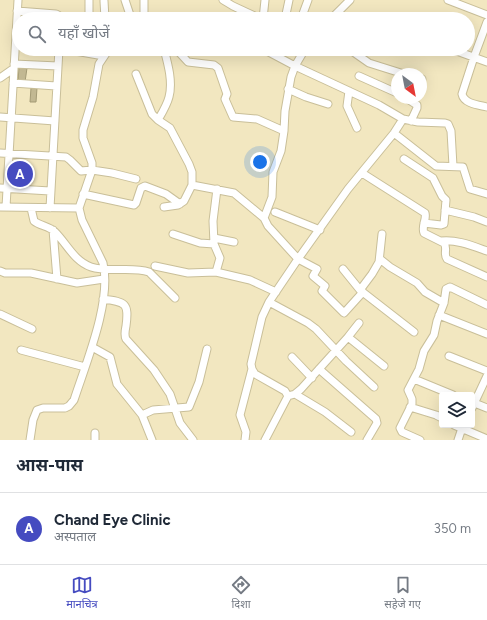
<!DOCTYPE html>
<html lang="hi">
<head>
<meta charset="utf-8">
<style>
  :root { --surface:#fff; --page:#f6f6f7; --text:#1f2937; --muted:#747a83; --line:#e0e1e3; --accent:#454bc0 }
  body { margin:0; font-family:Figtree,"Noto Sans Devanagari",sans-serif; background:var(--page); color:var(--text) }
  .controls { position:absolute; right:12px; bottom:12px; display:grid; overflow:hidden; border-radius:4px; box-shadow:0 4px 16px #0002 }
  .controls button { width:36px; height:36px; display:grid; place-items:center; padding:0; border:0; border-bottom:1px solid var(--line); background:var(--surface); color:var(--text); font:20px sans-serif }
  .compass { position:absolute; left:391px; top:68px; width:36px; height:36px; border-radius:50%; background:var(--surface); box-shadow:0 4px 16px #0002; rotate:148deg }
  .you { position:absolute; left:260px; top:162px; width:14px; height:14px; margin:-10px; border:3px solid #fff; border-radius:50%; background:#1a73e8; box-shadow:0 0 0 6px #1a73e833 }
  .badge { display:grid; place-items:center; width:26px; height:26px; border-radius:50%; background:var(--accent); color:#fff; font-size:13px; font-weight:700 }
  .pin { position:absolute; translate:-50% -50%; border:2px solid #fff; box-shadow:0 1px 4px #0006 }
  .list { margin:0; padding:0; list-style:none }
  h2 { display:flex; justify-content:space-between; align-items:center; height:52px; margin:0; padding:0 16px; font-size:17px }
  h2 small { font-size:13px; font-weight:400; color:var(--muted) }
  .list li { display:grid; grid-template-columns:26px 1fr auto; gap:12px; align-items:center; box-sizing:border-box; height:72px; padding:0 16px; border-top:1px solid var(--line) }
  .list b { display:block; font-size:15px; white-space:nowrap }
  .list p { margin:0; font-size:13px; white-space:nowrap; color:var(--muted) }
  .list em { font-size:13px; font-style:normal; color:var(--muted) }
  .icon { flex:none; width:22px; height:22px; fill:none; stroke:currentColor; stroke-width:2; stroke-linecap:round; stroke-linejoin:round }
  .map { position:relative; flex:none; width:487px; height:440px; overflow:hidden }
  .search { position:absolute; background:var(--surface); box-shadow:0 4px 16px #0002; left:12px; right:12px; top:12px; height:44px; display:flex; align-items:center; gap:10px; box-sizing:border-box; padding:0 14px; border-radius:22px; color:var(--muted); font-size:15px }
  .sheet { height:124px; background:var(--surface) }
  nav { display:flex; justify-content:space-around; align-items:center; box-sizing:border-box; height:56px; border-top:1px solid var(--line); background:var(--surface); font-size:11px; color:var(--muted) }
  nav a { display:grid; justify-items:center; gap:2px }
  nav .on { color:var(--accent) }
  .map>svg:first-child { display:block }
  .building { fill:#c2b892; stroke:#a39a75 }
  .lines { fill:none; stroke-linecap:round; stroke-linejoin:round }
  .minor-casing { stroke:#c9bf99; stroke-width:9 }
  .minor { stroke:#fff; stroke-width:7 }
</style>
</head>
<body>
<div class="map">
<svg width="487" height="440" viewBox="0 0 487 440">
  <rect width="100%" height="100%" fill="#f2e7c0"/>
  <!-- building -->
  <path class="building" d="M19 67 27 68 25 82 18 81Z
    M31 88H37L36 102H30Z
    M17 169H25L24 176H17Z"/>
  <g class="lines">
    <!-- minor casing -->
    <g class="minor-casing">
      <path id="minor" d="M125 0 130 15V19
        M223 0 233 6 261 19
        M448 0 487 15
        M104 1 105 19
        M17 11 56 14 58 15 60 19
        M89 19V0
        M144 19V0
        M263 19 265 0
        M285 19 289 0
        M301 19 308 0
        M331 19 350 0
        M487 22 474 57 462 94C464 104 479 105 487 107
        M35 49 59 50
        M176 49 188 62 214 65 218 68 227 94 225 99 233 117 257 119 284 131
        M263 49 295 66 379 105 403 119 418 122 445 123 448 124 451 131 453 166
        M329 49 332 51 336 49
        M349 49 369 63 404 74
        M451 49 487 62
        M75 51 104 56
        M14 64 58 66
        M136 74 152 114 158 120 170 128 189 164 192 172V185L184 201 178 205 164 207
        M359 76 397 93
        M0 78 13 69
        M421 79H422
        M13 83 56 86
        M288 89 306 97 328 104
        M349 91 347 106 357 128
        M406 98 417 105V108L411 121
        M0 117 55 121
        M158 120C162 113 167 105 169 97 173 82 168 64 164 49
        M394 133 436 166 463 167 470 189 487 194
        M0 153 66 157 70 160 81 171 92 170 112 173 136 179
        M404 159 433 178 442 196 446 200 444 224 441 225 424 223
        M362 173 425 213C427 220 421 226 424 233L444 243C448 248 443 254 447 259L487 277
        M192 185 234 193 264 218
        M0 188 50 191
        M83 194 134 205 136 203 141 188 145 186 166 194 180 204
        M0 207 79 208
        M6 207 18 0
        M31 208 34 221C40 226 49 226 55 232 67 244 74 261 91 267 109 273 131 266 149 272L175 298
        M50 208 59 49
        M445 210 474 217 487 222
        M275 212 320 230
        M53 230 57 279
        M173 234 200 243 214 244
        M214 238 234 242
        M441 241C456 239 473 246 487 251
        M380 259 390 267 417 283 425 292 444 303
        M155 266 188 273 216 272 250 280 276 292
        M343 269 360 290 414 332
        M0 271 5 273H31L77 283 104 279
        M216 272 220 258 214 244 213 221 217 189
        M360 290 372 274 379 262 382 234
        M363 292 344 313 322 291 325 286 313 276 317 269 298 259 348 189 394 133 403 119
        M103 299C126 302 129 303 126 326 125 331 124 335 126 339L154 370 170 394 180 423 193 440
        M269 302 308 323 316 329 346 361 374 387
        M0 314 32 329
        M439 315 487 334
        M348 337 384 366
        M92 347 110 357 117 384 142 415 152 440
        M21 350 85 367
        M449 356 487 371
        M292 357 312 378
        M319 369 376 419 377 423 367 440
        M414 379 453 395
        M295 394 325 412 351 432
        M288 396 295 394 301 389 348 337 359 323
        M472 402 487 408
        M410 407 436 415 442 418
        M472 408 487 376
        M142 415 153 410 189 407 199 382 207 349
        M454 425 487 439
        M30 440 33 420 37 410 43 408H65L69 406 74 400C86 363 112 301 103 263L82 220 79 208 92 170V163L83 138V130L93 97 99 64 109 49
        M95 440V433
        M245 440 246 432 240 415 252 369
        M265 440 288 396 285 391 255 374 252 369 251 364 262 317 269 302 298 259 268 226 264 218 272 197 273 172 281 151 284 131 285 111 291 77 295 66 305 49
        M420 440 402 432 400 428 412 404V399L408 390 419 369 424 351 434 335 437 321 444 303 446 289 450 287 487 305
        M458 440 463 425"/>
    </g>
    <!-- minor -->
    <use href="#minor" class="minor"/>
  </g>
</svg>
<div class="controls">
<button><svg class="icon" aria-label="layers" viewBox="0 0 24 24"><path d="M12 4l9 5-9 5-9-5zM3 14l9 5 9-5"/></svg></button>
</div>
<svg class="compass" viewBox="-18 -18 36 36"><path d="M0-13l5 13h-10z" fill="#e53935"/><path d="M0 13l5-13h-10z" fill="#747a83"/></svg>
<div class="you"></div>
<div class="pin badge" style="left:20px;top:174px">A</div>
<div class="search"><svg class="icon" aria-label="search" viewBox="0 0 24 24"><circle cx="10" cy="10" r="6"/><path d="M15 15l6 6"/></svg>यहाँ खोजें</div>
</div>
<section class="sheet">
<h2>आस-पास<small></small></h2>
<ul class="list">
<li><span class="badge">A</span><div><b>Chand Eye Clinic</b><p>अस्पताल</p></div><em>350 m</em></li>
</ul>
</section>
<nav>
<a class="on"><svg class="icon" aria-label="map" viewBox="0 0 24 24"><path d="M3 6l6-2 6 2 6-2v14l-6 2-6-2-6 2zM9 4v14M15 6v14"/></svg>मानचित्र</a>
<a><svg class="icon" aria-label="directions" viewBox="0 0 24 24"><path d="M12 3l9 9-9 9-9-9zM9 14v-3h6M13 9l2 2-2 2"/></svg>दिशा</a>
<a><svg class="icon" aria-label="saved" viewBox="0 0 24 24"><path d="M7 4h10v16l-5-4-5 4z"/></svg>सहेजे गए</a>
</nav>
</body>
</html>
